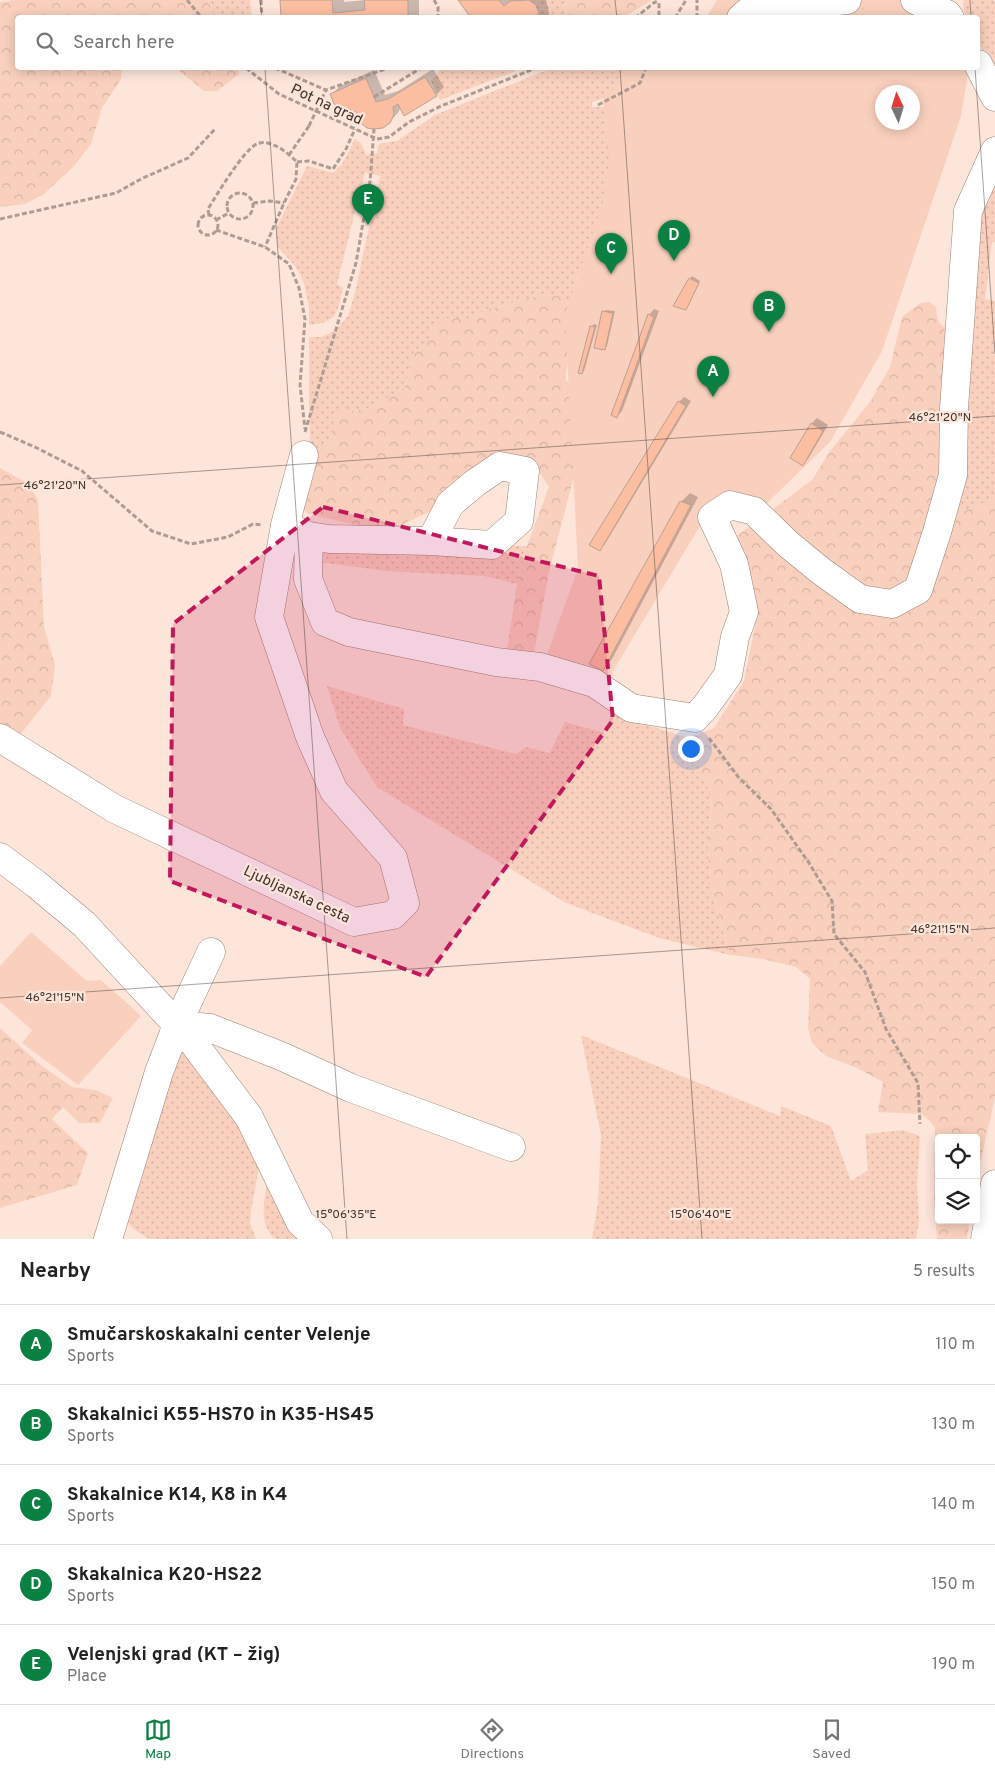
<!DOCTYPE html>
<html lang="en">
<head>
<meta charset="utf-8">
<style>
  :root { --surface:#fff; --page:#f6f6f6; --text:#222; --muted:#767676; --line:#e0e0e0; --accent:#0b8043 }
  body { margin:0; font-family:Overpass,sans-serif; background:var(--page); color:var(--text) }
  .controls { position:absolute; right:15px; bottom:15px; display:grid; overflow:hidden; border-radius:5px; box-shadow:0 2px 12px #0003 }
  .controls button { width:45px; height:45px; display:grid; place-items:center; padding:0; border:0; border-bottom:1px solid var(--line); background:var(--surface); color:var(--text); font:25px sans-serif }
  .compass { position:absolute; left:875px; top:85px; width:45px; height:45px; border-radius:50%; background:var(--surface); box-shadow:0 2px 12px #0003; rotate:356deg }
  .you { position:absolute; left:690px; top:748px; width:18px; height:18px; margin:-12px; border:4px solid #fff; border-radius:50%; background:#1a73e8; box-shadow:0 0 0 8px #1a73e833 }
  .badge { display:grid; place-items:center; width:32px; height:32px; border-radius:50%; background:var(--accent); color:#fff; font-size:16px; font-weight:700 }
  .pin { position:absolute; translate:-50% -41px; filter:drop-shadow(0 1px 2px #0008) }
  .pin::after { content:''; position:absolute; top:26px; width:18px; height:15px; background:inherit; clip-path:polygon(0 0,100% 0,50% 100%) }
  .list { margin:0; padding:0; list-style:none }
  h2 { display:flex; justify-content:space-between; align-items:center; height:65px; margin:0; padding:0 20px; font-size:21px }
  h2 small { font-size:16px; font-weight:400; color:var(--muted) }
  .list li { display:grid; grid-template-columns:32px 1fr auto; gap:15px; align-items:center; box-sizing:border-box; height:80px; padding:0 20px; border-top:1px solid var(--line) }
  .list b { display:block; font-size:19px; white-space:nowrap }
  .list p { margin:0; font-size:16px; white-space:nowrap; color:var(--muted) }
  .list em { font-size:16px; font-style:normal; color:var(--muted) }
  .icon { flex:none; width:28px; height:28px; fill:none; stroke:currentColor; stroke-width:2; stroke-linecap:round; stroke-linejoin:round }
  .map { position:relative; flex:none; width:995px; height:1239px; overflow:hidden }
  .search { position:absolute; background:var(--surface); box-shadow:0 2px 12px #0003; left:15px; right:15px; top:15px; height:55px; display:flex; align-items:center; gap:12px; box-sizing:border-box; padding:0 18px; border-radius:5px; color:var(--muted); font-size:19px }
  .sheet { height:465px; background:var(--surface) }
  nav { display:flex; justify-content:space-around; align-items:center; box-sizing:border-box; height:70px; border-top:1px solid var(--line); background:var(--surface); font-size:14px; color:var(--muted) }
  nav a { display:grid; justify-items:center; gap:2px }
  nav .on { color:var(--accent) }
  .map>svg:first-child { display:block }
  .grass { fill:url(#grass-dots) }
  .forest { fill:url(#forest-crowns) }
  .garden { fill:#f9d0bd; fill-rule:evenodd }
  .shadow { fill:#0003 }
  .building { fill:#fbbea1; stroke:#bca093 }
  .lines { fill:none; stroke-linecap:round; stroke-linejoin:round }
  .minor-casing { stroke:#9c8275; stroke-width:29 }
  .path { stroke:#ae9b92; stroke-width:3; stroke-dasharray:5 2.5; stroke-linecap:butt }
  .minor { stroke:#fff; stroke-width:28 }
  .path-bridge { stroke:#ae9b92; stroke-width:3; stroke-dasharray:5 2.5; stroke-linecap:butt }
  .marked { fill:#c2185b; fill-opacity:0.2; stroke:#c2185b; stroke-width:4; stroke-dasharray:10 6; stroke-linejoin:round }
  .ticks { fill:none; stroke:#413530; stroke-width:1; stroke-opacity:0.45 }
  .labels { text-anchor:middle; stroke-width:4.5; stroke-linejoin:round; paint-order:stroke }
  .street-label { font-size:15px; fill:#413530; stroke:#fde5da }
  .ticks-label { font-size:12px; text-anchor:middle; fill:#413530; stroke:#fde5da; stroke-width:4.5; stroke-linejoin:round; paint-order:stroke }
</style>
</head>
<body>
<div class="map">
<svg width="995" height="1239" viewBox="0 0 995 1239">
  <defs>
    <pattern id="grass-dots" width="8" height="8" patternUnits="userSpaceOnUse" patternTransform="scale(1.25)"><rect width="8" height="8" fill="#f9d0bd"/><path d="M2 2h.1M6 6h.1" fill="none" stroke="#d7b3a3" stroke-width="1.8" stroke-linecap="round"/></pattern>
    <pattern id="forest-crowns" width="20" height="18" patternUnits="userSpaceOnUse" patternTransform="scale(1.25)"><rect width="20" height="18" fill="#f9d0bd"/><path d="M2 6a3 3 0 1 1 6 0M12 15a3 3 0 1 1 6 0" fill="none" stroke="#d7b3a3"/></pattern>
  </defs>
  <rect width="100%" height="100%" fill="#fde5da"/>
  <!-- grass -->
  <path class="grass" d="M208 0H250L252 17H214Z
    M529 0H566L567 17H540L536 5Z
    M964 0H993L995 2V84L978 40V18L966 17 963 5Z
    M442 68 454 70 457 68H523L440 100 431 81Z
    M552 68H640L604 98 592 102V107H605L637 92 584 277 577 276 573 301 540 295 490 309 467 319H444L432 325 430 340 414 353 405 387C378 404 371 412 338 411L328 443 311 451 309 414V337H321L335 331 348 316 355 293 380 176 365 172 337 284 343 288C337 314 338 322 309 325V307L304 283 296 267 277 246 276 229 307 166 333 173 342 164 355 139 361 143 366 155 377 153 379 144 397 141 435 115Z
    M995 161V242H992L985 299 995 301V498L947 518 980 204Z
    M498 546H527L517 584 485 576 387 571 310 561 312 552H401Z
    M327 686 404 709 403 725 516 754 526 747 550 753 565 722 604 733 612 714 688 738 690 749 708 785 712 807 708 840 710 886 730 955 659 938 566 903 377 787 340 728Z
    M581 1035 780 1116 781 1106 831 1126 851 1181 868 1170 865 1134 903 1130 920 1136 917 1184 919 1221 916 1239H592L598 1203 601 1136Z
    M182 1053 213 1080 260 1163 251 1210 250 1223 256 1239H149L135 1230 119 1215 173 1055Z
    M268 1179 305 1239H275C258 1224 264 1200 268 1179Z"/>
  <!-- forest -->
  <path class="forest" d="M15 0H208L214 17 159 18 158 15 143 18H18V68H122L121 79 102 108 91 144 74 166 44 194 25 204 0 207V2Z
    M566 0H652L624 17 567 18Z
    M176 68H239V74L217 91H204Z
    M540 295 559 296 573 301 574 327 565 379 596 409 587 456 573 480 549 572 533 659 506 656 517 584 527 546 549 487 534 464 484 465 431 511 397 527 360 526 309 514 298 507 311 451 328 443 337 411C371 412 378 404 405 387L414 353 430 340 432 325 444 318 467 319 490 309Z
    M929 302 936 307C938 324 939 327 956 331L947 518 995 498V1098L976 1181V1138H939V1220H970L967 1239H937L934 1199 935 1128 929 1120 921 1114 878 1112 883 1082 855 1067 826 1056 812 1043 808 1028 810 979 796 967 763 959 730 955 710 886 708 840 712 807 708 785 690 749 688 738 714 728 744 681 756 622 746 579 734 538 812 480 830 451 870 402 890 367 902 317 920 303Z
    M0 468 27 483 38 500 44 627 55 665 51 696 19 736 0 726Z
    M0 1028 42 1066 72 1087 96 1090 113 1098 100 1123H79L63 1107 52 1119 88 1153 77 1185 0 1208Z"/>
  <!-- garden -->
  <path class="garden" d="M717 0H937L959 18H706Z
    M625 68H969L961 116 882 351 830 442 767 503 718 496 607 681 547 654 578 569 565 315 605 196 609 156 603 99ZM882 92H912V122H882Z
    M31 932 87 981 101 980 141 1016 78 1085 22 1043 32 1030 0 1002V966Z"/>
  <!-- shadow -->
  <path class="shadow" d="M281 0H344V2L366 0H419V18H282Z
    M460 0H546L549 13 548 18H473Z
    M433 69 444 87 436 95 401 107 398 113 389 122 357 111 331 95 340 86 374 70 385 95 398 91Z
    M692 276 700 281 686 309 690 279Z
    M654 309 659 311 622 411 617 416 649 315Z
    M606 310 615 311 607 346 604 348 603 312Z
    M594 324 597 325 584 371 582 373 591 327Z
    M684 397 691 401 605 544 600 550 679 402Z
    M817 418 828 425 808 459 802 464 792 458 812 423Z
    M690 493 698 497 611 661 602 669 681 502Z"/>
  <!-- building -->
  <path class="building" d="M280 0H332L333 13 365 10 364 0H408V18H281Z
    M458 0H499L504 6 510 1 529 0 536 5 540 18H471Z
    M425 77 437 96 404 116 398 104 393 107 394 115 390 123 383 128 374 129 367 128 361 123 356 112 334 104 330 94 366 78 376 102 388 99Z
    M689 278 699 283 686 310 673 306Z
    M602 311 613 313 605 350 594 348Z
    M648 314 654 317 617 418 611 415Z
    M590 326 595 327 582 374 578 373Z
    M678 401 686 406 600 551 589 545Z
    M811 423 823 431 803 466 790 458Z
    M680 501 691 505 603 671 589 664Z"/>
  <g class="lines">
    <!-- minor casing -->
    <g class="minor-casing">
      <path id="minor" d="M915 0 947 14 950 18
        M741 18C758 0 779 4 803 4 817 5 832 1 847 0
        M978 64 995 97
        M293 529 309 536 329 539 431 541 492 545 519 521 525 471 500 466 475 483 450 504 431 541
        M309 536 308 579 325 622 349 632 496 662 540 667 594 683 631 708 695 718 705 707 728 675 735 637 744 612 734 564 712 517 730 505 754 511 788 544 821 571 860 599 892 604 918 590 937 532 953 475 954 408 968 211 995 151
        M0 738 115 809 354 922 393 915 405 903 393 858 334 791 310 737 269 617 285 525 304 455
        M0 857 36 884 84 924 192 1041 249 1117 300 1222 318 1239
        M177 1025 210 1028 281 1056 351 1088 511 1147
        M108 1239 159 1072 177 1025 211 952
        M985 1239 995 1184"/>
    </g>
    <!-- path -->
    <path class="path" d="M187 0 202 18
      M261 0 262 18
      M434 0 438 7V18
      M635 18 655 2 659 3V18
      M675 18 686 0
      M697 18V0
      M246 68 279 94 377 139 389 137 409 122 441 106 536 68
      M275 68 326 90 388 68
      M374 97 421 68
      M598 105 640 83 646 68
      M289 155 309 126
      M297 162 309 161 333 169 346 149 355 129
      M227 206a13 13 0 1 1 26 0a13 13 0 1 1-26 0Z
      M253 203 270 201 284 203
      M209 215 208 209C216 196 244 149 257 144 270 138 288 153 297 162L296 179 284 203 265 247
      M198 225a10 10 0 1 1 20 0a10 10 0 1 1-20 0Z
      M0 219 116 193 141 179 188 158 216 128
      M216 220 229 213
      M216 230 265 247 289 264 299 288 305 319 300 385 305 429
      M0 432 35 447 82 471 152 531 191 544 228 537 253 524 262 525
      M305 432 356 263 370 182 374 129
      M709 738 739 778 771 809 809 863 832 901 834 934 865 972 886 1029 918 1083 920 1124"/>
    <!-- minor -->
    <use href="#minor" class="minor"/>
    <!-- path-bridge -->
    <path class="path-bridge" d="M309 126 326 90"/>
  </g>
  <!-- marked area -->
  <path class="marked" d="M323 507 599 576 613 720 426 977 170 881 173 624Z"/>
  <!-- ticks -->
  <path class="ticks" d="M260 0 262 18M615 0 617 18M970 0 971 18M265 68 347 1239M620 68 702 1239M975 68 995 354M0 485 995 416M0 998 995 928"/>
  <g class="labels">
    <!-- street labels -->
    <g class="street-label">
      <text transform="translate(327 104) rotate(25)" y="5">Pot na grad</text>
      <text transform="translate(297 894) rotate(25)" y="5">Ljubljanska cesta</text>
    </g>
  </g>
  <g class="ticks-label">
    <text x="940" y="421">46°21'20"N</text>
    <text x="55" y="489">46°21'20"N</text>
    <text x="940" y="933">46°21'15"N</text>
    <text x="55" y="1001">46°21'15"N</text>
    <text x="346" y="1218">15°06'35"E</text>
    <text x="701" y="1218">15°06'40"E</text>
  </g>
</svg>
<div class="controls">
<button><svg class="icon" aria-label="locate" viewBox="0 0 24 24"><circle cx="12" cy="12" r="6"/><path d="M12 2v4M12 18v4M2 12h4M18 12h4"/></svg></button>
<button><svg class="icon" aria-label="layers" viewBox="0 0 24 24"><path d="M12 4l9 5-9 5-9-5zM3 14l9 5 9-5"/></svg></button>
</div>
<svg class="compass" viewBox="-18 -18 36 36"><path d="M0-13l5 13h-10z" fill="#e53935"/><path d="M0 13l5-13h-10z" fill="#767676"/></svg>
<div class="you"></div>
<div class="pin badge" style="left:713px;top:397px">A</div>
<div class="pin badge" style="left:769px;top:332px">B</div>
<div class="pin badge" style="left:611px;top:274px">C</div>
<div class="pin badge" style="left:674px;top:261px">D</div>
<div class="pin badge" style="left:368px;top:225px">E</div>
<div class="search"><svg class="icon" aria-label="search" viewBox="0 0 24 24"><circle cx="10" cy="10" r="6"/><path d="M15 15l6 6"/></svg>Search here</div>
</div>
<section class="sheet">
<h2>Nearby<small>5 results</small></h2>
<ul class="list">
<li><span class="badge">A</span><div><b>Smučarskoskakalni center Velenje</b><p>Sports</p></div><em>110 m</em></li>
<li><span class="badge">B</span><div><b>Skakalnici K55-HS70 in K35-HS45</b><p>Sports</p></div><em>130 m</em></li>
<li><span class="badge">C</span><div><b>Skakalnice K14, K8 in K4</b><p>Sports</p></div><em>140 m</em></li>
<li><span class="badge">D</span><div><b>Skakalnica K20-HS22</b><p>Sports</p></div><em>150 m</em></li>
<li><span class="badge">E</span><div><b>Velenjski grad (KT – žig)</b><p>Place</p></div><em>190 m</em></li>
</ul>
</section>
<nav>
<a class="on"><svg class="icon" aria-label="map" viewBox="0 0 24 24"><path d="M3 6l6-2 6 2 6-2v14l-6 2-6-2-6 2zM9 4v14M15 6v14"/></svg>Map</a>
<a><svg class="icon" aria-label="directions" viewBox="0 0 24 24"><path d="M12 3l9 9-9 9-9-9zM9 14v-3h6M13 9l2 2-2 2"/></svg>Directions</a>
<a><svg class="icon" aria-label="saved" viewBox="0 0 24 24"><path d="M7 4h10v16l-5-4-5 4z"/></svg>Saved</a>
</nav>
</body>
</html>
